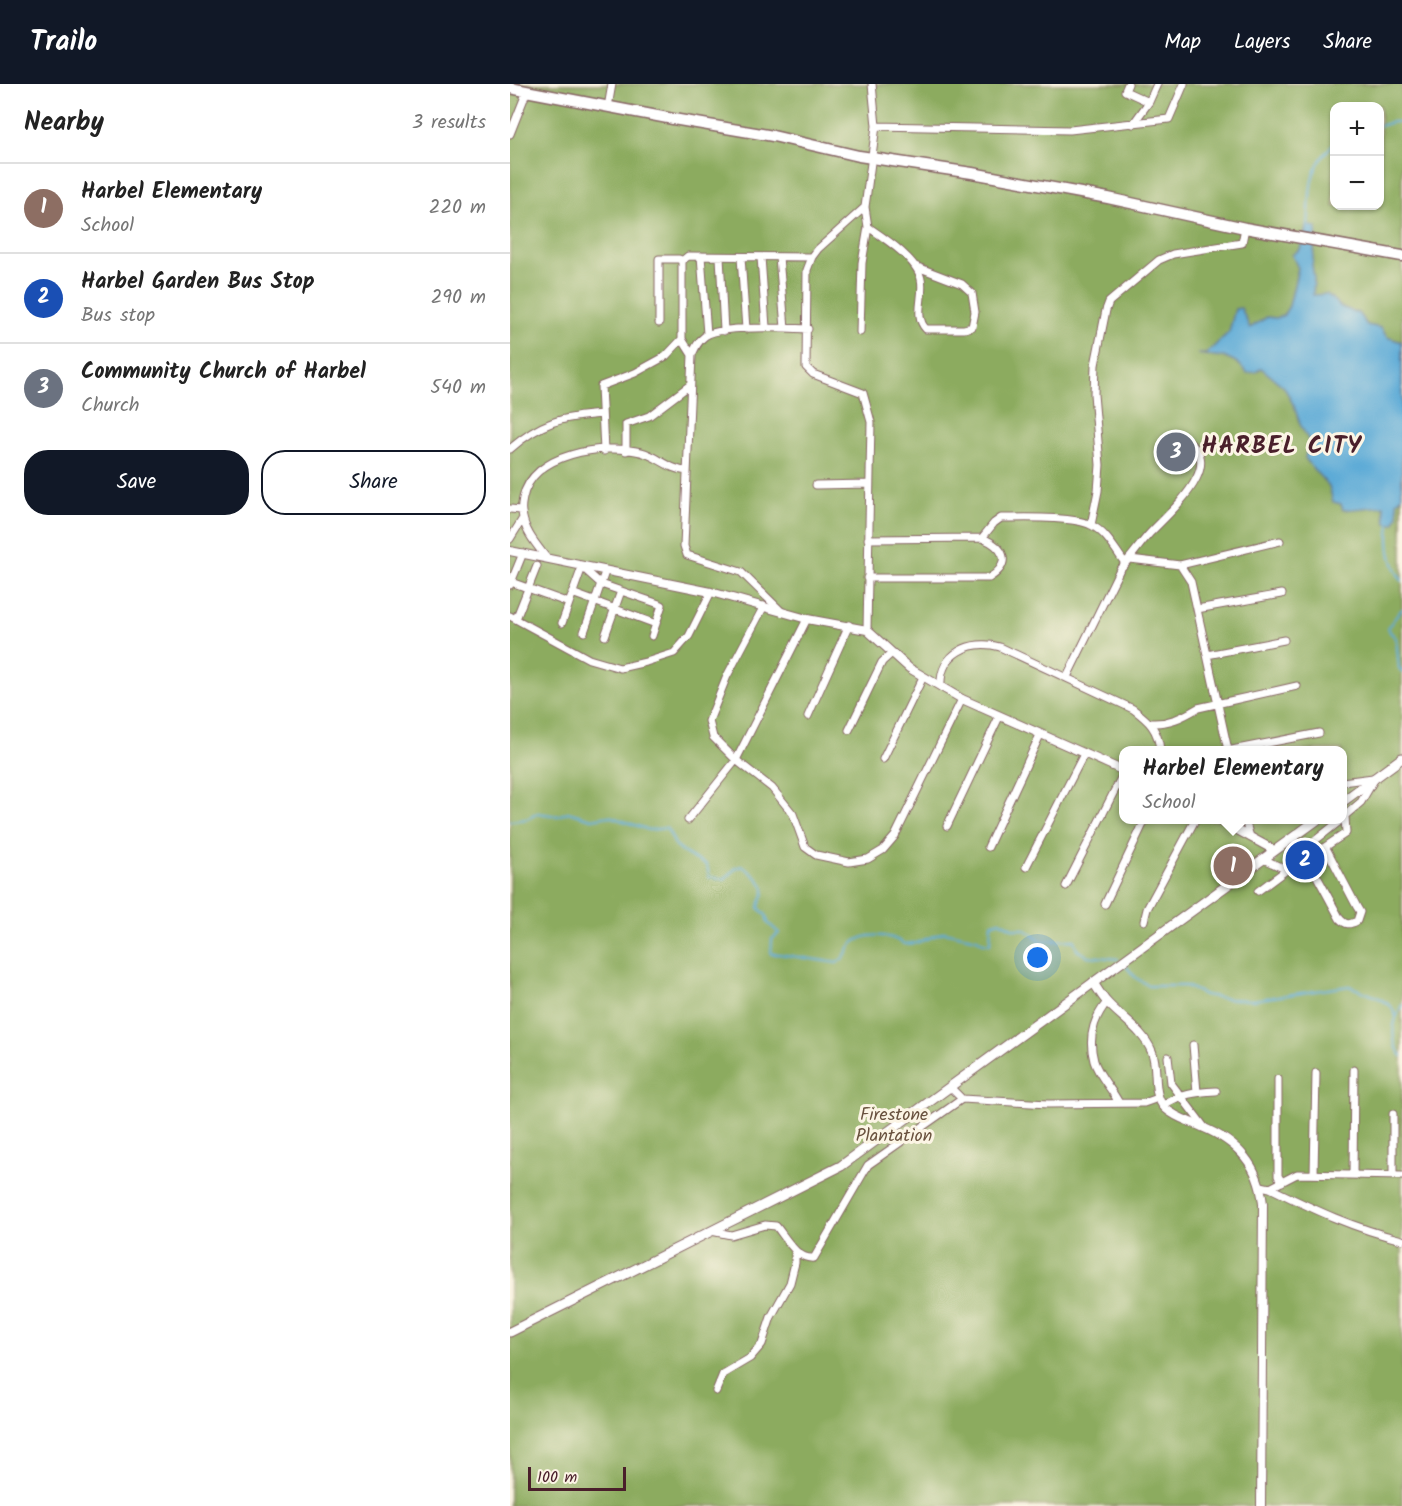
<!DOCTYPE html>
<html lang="en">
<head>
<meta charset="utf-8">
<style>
  :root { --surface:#fff; --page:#f2f2f2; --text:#222; --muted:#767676; --line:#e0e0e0; --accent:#111827 }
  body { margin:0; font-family:Kalam,sans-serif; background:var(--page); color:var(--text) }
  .controls { position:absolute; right:18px; top:18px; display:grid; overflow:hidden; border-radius:12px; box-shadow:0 2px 4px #0004 }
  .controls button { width:54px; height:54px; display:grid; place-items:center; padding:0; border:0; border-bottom:2px solid var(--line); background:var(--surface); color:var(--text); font:30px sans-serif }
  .scale { position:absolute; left:18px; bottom:15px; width:98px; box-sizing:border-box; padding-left:6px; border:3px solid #4a1f2b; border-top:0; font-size:16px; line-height:21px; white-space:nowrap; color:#4a1f2b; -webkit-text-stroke:4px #fcf5e5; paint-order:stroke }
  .you { position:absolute; left:528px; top:874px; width:21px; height:21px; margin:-15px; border:4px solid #fff; border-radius:50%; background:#1a73e8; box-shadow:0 0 0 9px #1a73e833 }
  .badge { display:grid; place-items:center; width:39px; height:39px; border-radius:50%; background:var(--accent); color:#fff; font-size:20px; font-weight:700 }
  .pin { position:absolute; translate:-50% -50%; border:3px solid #fff; box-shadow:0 2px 6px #0006 }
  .popup { position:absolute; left:609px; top:662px; width:228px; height:78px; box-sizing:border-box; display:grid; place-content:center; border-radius:12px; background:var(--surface); filter:drop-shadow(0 2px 4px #0005); font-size:20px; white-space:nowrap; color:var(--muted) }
  .popup b { font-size:22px; color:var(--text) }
  .popup::after { content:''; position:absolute; left:50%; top:100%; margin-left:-12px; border:12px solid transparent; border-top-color:var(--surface) }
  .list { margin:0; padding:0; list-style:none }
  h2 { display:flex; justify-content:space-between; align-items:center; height:78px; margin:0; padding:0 24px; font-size:26px }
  h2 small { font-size:20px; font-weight:400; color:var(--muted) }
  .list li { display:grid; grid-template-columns:39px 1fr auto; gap:18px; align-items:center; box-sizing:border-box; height:90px; padding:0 24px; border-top:2px solid var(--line) }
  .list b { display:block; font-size:22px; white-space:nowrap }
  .list p { margin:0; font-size:20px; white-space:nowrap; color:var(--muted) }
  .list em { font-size:20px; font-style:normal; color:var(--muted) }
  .actions { display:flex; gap:12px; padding:18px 24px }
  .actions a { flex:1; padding:14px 0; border:2px solid var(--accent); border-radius:24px; text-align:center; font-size:21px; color:var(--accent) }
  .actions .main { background:var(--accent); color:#fff }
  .map { position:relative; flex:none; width:892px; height:1422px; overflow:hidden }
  header { display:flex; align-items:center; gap:36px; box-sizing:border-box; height:84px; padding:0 30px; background:var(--accent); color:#fff }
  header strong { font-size:28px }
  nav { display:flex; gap:33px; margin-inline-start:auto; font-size:21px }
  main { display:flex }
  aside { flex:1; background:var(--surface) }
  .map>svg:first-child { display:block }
  .forest { fill:#8cab5f; stroke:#6b6545; stroke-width:1.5; fill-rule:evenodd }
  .water { fill:#5dabd7; stroke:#546581; stroke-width:1.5 }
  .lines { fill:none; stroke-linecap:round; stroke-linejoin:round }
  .stream { stroke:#5dabd7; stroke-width:2 }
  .minor-casing { stroke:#876565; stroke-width:9 }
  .tertiary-casing { stroke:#876565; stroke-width:10 }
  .secondary-casing { stroke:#876565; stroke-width:11 }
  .primary-casing { stroke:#876565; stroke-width:13 }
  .minor { stroke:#fff; stroke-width:7 }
  .tertiary { stroke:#fff; stroke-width:8 }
  .secondary { stroke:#fff; stroke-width:9 }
  .primary { stroke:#fff; stroke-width:10 }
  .labels { text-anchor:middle; stroke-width:6; stroke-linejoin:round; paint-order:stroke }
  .park-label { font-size:18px; fill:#69513e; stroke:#fcf5e5 }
  .district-label { font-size:24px; font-weight:bold; letter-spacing:1.5px; fill:#4a1f2b; stroke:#fcf5e5 }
</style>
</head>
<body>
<header>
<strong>Trailo</strong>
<nav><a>Map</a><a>Layers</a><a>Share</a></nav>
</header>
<main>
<aside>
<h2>Nearby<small>3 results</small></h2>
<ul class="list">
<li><span class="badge" style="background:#8d6e63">1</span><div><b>Harbel Elementary</b><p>School</p></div><em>220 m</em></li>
<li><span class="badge" style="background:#1a4fb4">2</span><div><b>Harbel Garden Bus Stop</b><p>Bus stop</p></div><em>290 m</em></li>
<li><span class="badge" style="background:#6b7280">3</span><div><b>Community Church of Harbel</b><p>Church</p></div><em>540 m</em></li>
</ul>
<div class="actions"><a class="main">Save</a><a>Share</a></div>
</aside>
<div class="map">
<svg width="892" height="1422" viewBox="0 0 892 1422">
  <rect width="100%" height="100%" fill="#fcf5e5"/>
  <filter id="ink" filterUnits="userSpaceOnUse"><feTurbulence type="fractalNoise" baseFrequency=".0167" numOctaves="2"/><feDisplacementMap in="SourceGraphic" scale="12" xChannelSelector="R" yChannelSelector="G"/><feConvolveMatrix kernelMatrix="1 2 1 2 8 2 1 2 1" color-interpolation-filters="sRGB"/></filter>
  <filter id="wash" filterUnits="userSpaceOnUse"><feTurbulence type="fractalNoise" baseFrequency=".008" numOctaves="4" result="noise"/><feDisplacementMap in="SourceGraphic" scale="24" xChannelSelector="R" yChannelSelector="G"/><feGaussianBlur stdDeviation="1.35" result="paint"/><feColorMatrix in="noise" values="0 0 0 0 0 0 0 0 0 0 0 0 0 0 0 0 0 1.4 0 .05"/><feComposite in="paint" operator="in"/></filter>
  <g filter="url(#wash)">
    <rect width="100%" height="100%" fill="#f8e8d1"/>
    <!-- forest -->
    <path class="forest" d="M0 0H892V1422H0ZM824 22H870V122H824ZM614 666H832V736H614Z"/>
    <!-- water -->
    <path class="water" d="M797 141 807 144 802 181 804 194 803 211 817 210 831 223 848 229 857 241 871 244 877 253 892 258V412L887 418 888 432 884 440 876 439 874 422 833 426 831 420 823 418 819 402 805 387 795 374 799 357 790 340 784 322 774 303 751 284 746 288 737 289C722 269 710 274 688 270H696L719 248 725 225 731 224 740 244 757 233 766 234 773 232 779 222 788 184 782 171 790 165Z"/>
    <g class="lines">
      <!-- stream -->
      <path class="stream" d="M870 42 882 38H892
        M798 142C801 104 796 88 824 59
        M880 440C877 461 880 480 892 497
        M892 525 878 543 880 548 886 554 889 584 892 588
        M0 737 17 735 28 729 48 732 58 728 82 735 99 732 139 746 156 744C161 750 162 756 166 762 174 771 187 776 197 781L199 793 215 795 226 784 232 782C240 787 256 799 254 809 252 815 249 818 249 824L256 831 258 839 269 849 262 855 261 870H269L327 879C338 872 335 868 341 861 354 847 380 850 394 860L406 859 434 848 467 855 473 859 480 860 481 840 489 837 504 845H514L531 857 564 856 567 866 578 872 608 875
        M615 881 626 894 639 902H676L695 911 719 915 743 916 839 902 869 914 881 922 886 932
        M892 921C882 938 879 957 892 972"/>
    </g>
  </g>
  <g filter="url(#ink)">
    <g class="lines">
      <!-- minor casing -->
      <g class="minor-casing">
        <path id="minor" d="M618 0 615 7 639 18
          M98 23 102 0
          M623 40 639 18 647 0
          M366 42 560 46 659 35 674 0
          M0 50 17 7
          M358 143C374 154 407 175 411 195 415 211 403 232 416 245H454L462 243 465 228 462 209 452 200 405 182
          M191 172 197 250
          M210 173 214 247
          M231 173 236 245
          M251 173 256 243
          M269 173 275 244
          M149 239V175H169L172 177
          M350 248 352 179 358 143 355 123
          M182 271 172 255V177L178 172 302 173
          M0 365C31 338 52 333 92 330
          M94 367 91 302 125 289 156 272 172 255
          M116 367V340L139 332 180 301
          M306 401 359 400
          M0 425 11 426
          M581 441 588 407 590 381 584 310 585 281 596 226 599 218 649 176 663 170 732 159 735 144
          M472 454 484 439 491 434C513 434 563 432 581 441 596 448 606 467 615 479
          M0 455 13 434
          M35 472C24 458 14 446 12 428 11 423 12 419 13 414 22 369 93 359 131 368 148 372 159 386 177 387
          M620 475 670 481 770 457
          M670 481 681 498 718 666
          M357 494H479C503 479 494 463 472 454L358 455
          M1 498 59 519
          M0 501 13 469
          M62 509 146 540
          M254 522 217 592 199 637 203 653 226 676 262 704 283 730 295 763 306 771 339 778 358 775 373 766 385 752 452 615
          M687 525 772 510
          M272 528 231 488 177 471 174 462 182 271C185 264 188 257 195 252 211 241 277 244 298 245
          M0 532 79 575 110 584 136 578 164 569 179 552 201 508
          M6 535 27 482
          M52 539 72 483 91 500 152 521 142 552
          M357 546 361 338 353 309 303 290 296 283 297 186 302 173 308 165 355 123 366 42 362 0
          M74 548 95 488
          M95 552 111 507
          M697 571 774 556
          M557 593 610 485C621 474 629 461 640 449 661 427 725 373 667 353
          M431 603C429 569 461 555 490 563L623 625C639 637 648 645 650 666
          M298 632 339 541
          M641 639C659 640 673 633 688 624L787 602
          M339 646 372 578 382 569
          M722 666 809 649
          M373 675 413 593
          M832 698 863 694
          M832 734 851 718 864 696
          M178 736 226 676 297 535
          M735 736 740 753
          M437 742 489 633
          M478 763 530 651
          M812 765 836 749 835 732
          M796 772 830 835C836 841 839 841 847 837L850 828 847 823 817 766H802L798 770
          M753 775 777 786
          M516 783 574 670
          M556 802 614 688
          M748 807 798 770 802 759 831 736
          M595 820 635 736
          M634 837 637 825 685 736
          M597 918C583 935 578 955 584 977 588 991 602 1005 609 1019
          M683 961 687 1008
          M658 973 661 999 695 1044
          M768 995V1092L772 1098
          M440 1003 452 1015 538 1020 634 1019 648 1014
          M653 1022C669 1010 687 1008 706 1007
          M804 1090 806 989
          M843 1091 844 986
          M883 1092V1030
          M751 1102 760 1104 787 1090 892 1092
          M760 1104C805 1126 843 1144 892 1156
          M201 1147 221 1151 255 1141 266 1142C276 1154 287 1176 304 1174L358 1081 452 1015
          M206 1307 213 1290 240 1274 252 1260 261 1233 280 1199 285 1179V1167"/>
      </g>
      <!-- tertiary casing -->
      <g class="tertiary-casing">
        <path id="tertiary" d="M0 467 201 508 297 535 357 546 399 584 452 615 614 687
          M709 736 764 766
          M583 898C587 904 591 911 596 917 611 934 633 946 642 968 649 985 641 1010 655 1024 666 1034 679 1037 692 1043 728 1058 749 1081 753 1120L751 1422"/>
      </g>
      <!-- secondary casing -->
      <g class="secondary-casing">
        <path id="secondary" d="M832 718 892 674
          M0 1248 331 1082 807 736"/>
      </g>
      <!-- primary casing -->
      <g class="primary-casing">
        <path id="primary" d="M0 4 163 35 263 52 349 72 462 89 598 114 735 144 892 172"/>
      </g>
      <!-- minor -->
      <use href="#minor" class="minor"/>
      <!-- tertiary -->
      <use href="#tertiary" class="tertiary"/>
      <!-- secondary -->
      <use href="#secondary" class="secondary"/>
      <!-- primary -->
      <use href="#primary" class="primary"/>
    </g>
  </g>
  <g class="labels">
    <!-- park labels -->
    <g class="park-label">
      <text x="384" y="1036">Firestone<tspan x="384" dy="21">Plantation</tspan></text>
    </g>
    <!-- district labels -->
    <g class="district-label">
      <text x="772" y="369">HARBEL CITY</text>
    </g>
  </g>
</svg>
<div class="controls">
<button>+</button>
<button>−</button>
</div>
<div class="scale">100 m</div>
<div class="you"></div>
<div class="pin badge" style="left:723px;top:782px;background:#8d6e63">1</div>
<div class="popup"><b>Harbel Elementary</b>School</div>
<div class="pin badge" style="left:795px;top:776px;background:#1a4fb4">2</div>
<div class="pin badge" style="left:666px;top:368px;background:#6b7280">3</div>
</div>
</main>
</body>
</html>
